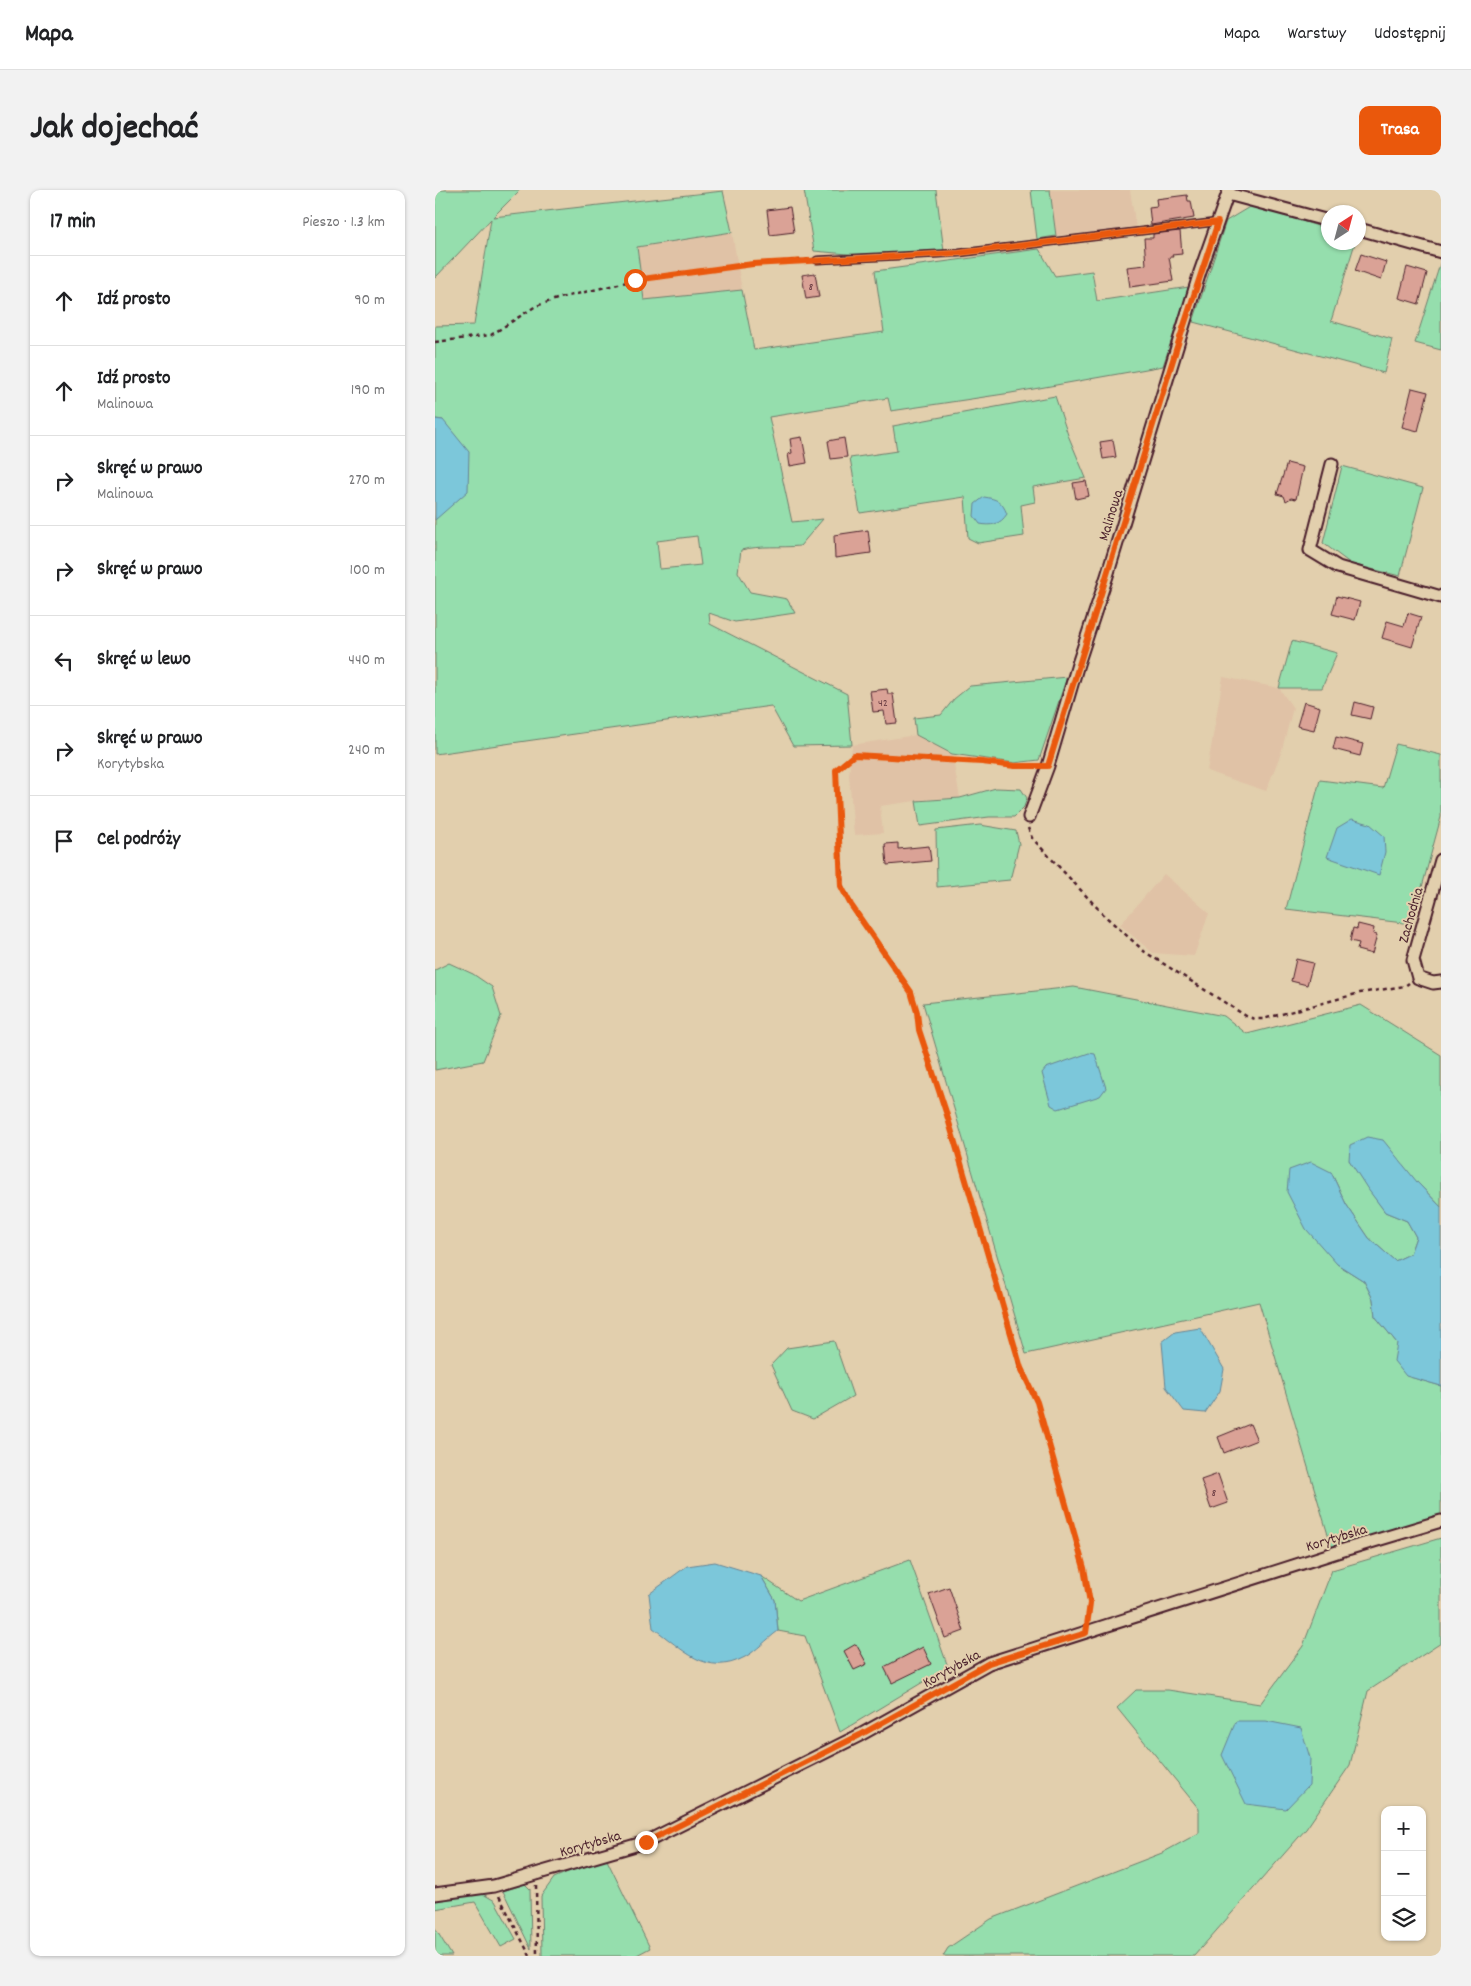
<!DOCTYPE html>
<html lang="pl">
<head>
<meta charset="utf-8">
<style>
  :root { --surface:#fff; --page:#f2f2f2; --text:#202124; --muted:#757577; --line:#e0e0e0; --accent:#ea580c }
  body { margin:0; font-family:Dekko,sans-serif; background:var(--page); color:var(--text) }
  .controls { position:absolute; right:15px; bottom:15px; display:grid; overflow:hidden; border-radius:10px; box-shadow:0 1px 4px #0004 }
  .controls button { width:45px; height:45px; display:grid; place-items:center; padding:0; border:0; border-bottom:1px solid var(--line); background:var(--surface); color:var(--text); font:25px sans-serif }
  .compass { position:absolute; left:886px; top:15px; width:45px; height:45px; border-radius:50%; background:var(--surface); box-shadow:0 1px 4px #0004; rotate:36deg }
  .stop { position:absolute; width:15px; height:15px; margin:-11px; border:4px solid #ea580c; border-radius:50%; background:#fff }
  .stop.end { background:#ea580c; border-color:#fff; box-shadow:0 1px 5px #0008 }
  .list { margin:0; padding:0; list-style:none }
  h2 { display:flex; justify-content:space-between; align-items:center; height:65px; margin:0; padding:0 20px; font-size:21px }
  h2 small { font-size:16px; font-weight:400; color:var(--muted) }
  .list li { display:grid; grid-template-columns:32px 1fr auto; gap:15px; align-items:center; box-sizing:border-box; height:90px; padding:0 20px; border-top:1px solid var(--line) }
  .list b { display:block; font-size:19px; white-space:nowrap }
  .list p { margin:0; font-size:16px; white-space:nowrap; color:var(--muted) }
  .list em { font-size:16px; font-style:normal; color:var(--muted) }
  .icon { flex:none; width:28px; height:28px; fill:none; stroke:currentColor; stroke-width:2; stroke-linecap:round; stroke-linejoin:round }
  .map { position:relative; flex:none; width:1006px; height:1766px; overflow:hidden; border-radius:10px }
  header { display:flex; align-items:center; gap:30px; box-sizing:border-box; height:70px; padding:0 25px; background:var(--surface); border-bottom:1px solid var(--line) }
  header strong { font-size:24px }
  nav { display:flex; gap:28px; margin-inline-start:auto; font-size:18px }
  .intro { display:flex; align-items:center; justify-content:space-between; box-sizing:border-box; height:120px; padding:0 30px }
  h1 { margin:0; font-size:35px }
  .button { padding:12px 22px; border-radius:10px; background:var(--accent); color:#fff; font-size:18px; font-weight:700 }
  main { display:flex; gap:30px; padding:0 30px }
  aside { flex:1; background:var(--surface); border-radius:10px; box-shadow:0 1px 4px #0004 }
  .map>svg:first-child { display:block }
  .built { fill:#e0c2a6 }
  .green { fill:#95dead; stroke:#707e6c; fill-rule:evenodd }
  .water { fill:#7bc7da; stroke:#678494 }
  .building { fill:#daa296; stroke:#4a1f2b }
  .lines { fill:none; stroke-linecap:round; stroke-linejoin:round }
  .service-casing { stroke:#4a1f2b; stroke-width:9 }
  .minor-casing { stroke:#4a1f2b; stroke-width:15 }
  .path { stroke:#4a1f2b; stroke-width:2.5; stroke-dasharray:4 4; stroke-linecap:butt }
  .service { stroke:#e2cfad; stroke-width:5.5 }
  .minor { stroke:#e2cfad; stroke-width:11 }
  .route { stroke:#ea580c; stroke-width:6 }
  .labels { text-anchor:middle; stroke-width:4; stroke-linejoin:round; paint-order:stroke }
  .number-label { font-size:12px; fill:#6e4046 }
  .street-label { font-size:15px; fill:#4a1f2b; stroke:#e2cfad }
</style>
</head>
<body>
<header>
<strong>Mapa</strong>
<nav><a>Mapa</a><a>Warstwy</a><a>Udostępnij</a></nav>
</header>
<div class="intro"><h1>Jak dojechać</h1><a class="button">Trasa</a></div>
<main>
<aside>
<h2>17 min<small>Pieszo · 1.3 km</small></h2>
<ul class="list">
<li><svg class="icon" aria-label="ahead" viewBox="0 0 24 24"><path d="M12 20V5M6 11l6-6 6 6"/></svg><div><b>Idź prosto</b></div><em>90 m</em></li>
<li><svg class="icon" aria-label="ahead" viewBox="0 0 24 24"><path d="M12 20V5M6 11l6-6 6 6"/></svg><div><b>Idź prosto</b><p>Malinowa</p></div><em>190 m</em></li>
<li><svg class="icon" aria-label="right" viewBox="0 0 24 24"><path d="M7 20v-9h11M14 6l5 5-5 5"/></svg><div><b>Skręć w prawo</b><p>Malinowa</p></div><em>270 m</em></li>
<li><svg class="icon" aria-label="right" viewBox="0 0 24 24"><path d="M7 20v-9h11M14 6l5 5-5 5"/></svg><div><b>Skręć w prawo</b></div><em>100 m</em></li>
<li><svg class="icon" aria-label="left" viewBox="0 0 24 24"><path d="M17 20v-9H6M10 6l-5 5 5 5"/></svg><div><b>Skręć w lewo</b></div><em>440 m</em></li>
<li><svg class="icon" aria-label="right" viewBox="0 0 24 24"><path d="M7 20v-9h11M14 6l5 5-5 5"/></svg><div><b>Skręć w prawo</b><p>Korytybska</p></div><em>240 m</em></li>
<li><svg class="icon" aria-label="arrive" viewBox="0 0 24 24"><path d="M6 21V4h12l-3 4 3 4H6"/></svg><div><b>Cel podróży</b></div></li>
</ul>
</aside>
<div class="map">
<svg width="1006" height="1766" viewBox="0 0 1006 1766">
  <rect width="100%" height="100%" fill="#e2cfad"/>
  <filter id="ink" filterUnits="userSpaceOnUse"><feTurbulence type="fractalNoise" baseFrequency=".02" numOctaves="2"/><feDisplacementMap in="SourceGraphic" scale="10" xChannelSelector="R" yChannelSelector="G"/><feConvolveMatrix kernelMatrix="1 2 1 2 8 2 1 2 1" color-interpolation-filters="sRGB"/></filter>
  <g filter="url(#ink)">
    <!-- built -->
    <path class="built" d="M615 0H695L701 38 621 46Z
      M297 42 307 100 209 111 202 57Z
      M788 487 844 498 858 518 846 563 831 601 772 581Z
      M481 545 517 564 525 608 495 609 445 616 448 643 419 645 414 585 417 555Z
      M729 684 774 723 759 766 718 763 685 735Z"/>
    <!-- green -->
    <path class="green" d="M0 0H85L58 27 288 1 297 42 202 57 209 110 307 100 319 160 449 142 440 81 604 59 620 86 657 81 662 111 754 97 728 176 576 203 456 221 453 208 334 227 357 332 388 329 365 356C345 358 326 355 306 360L303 382 315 402 352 409 360 423 300 432 274 423 275 434 412 504 417 555 358 556 336 516 0 564V330L8 230 0 229V136L39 135 56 29 0 88ZM262 346 266 375 225 379 222 351Z
      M369 0H501L509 61 424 65 379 61Z
      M596 0H615L621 46 602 49Z
      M816 16 893 39 894 52 920 53 896 131 957 149 949 183 758 132 791 31Z
      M1006 71V160L980 153Z
      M620 206 633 245 651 288 598 297 600 312 586 315 589 346 543 353 533 348 530 307 425 323 415 268 462 261 458 236Z
      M907 276 988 298 965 386 916 374 888 353Z
      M857 451 902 463 887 498H844Z
      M632 487 604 570 579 573 517 564 481 545 479 528 506 525 519 509 535 496Z
      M961 554 1006 565V627L977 734 851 719 885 590 948 598Z
      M561 598 586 599 592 608 589 617 579 627H554L485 636 481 611 525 608Z
      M545 635 581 641 584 654 575 690 502 697 501 640Z
      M14 773 38 784 57 797 66 826 48 871 0 880V780Z
      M639 797 789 826 812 844 926 815 1006 865V1017L982 992 914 970 950 1022 972 1031 981 1047 975 1064 960 1071 934 1048 911 1014 896 982 902 1074 929 1091 938 1109 940 1126 962 1153 972 1186 1006 1196V1331L899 1365 824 1112 591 1164 488 813Z
      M399 1151 418 1206 378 1229 357 1221 336 1175 352 1158Z
      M1006 1348V1453L933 1501 915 1575 871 1639 759 1766H508L513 1758 556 1729 727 1663 764 1643V1619L682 1518 701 1500H733L825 1514 868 1456 897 1380Z
      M475 1370 513 1477 405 1542 370 1446 343 1441 340 1410 326 1386 363 1411Z
      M170 1666 215 1758 200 1766H107L106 1706 119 1688Z
      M90 1694 95 1699 96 1759 68 1701Z
      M48 1704 60 1711 81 1749 66 1757 40 1712 0 1719V1709Z
      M0 1738 17 1766H0Z"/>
    <!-- water -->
    <path class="water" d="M0 229 8 230 34 262 33 301 0 330Z
      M549 307C562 309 567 311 572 324 565 335 556 336 545 334L539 326 540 314Z
      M917 629 935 634 949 646 950 662 944 685 892 667 902 638Z
      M654 863 660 864 671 898 665 906 623 919 616 915 607 883 611 878Z
      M932 947 948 950 982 992 1006 1017V1196L971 1186 959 1171 962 1153 940 1126 938 1109 929 1091 902 1074 871 1039 852 1002 854 980 876 972 896 982 911 1014 934 1048 960 1071 975 1064 981 1047 972 1031 950 1022 932 998 914 970 915 955Z
      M765 1138 789 1179 785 1201 770 1223 749 1221 731 1197 727 1152 740 1142Z
      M280 1372 326 1386 340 1410 343 1441C332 1449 321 1461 310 1467 271 1488 248 1459 218 1438L214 1404 252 1376Z
      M801 1531H831L866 1538 875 1568 874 1595 851 1619 811 1614 787 1565Z"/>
    <!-- building -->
    <path class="building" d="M752 5 753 11H756L759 28 716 35 714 17 722 16 721 9Z
      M355 17 359 42 335 45 332 20Z
      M745 41 747 64 737 65 738 67H734L738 91 695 97 692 77 711 75 709 48H718V44Z
      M926 64 951 72 946 90 920 81Z
      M972 77 992 83 984 114 964 108Z
      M380 83 384 107 371 109 367 85Z
      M977 198 993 202 983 241 967 237Z
      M367 247 372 273 355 276 353 264 357 263 355 249Z
      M409 248 412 267 396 269 393 251Z
      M678 250 681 267 668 269 665 252Z
      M852 273 868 277 861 309 856 308 851 311 849 306 842 304Z
      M651 291 654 306 641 309 638 293Z
      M433 340 436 363 400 368 399 345Z
      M902 406 925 412 920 430 897 424Z
      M973 423 986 427 977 457 947 448 952 431 969 436Z
      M452 499 453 504H458L462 533 451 534 449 521 438 522 435 501Z
      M869 512 885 517 879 540 862 536Z
      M920 512 938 517 935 529 917 525Z
      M901 547 928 554 925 566 898 559Z
      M463 653V659L494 656 496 671 452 675 450 654Z
      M923 734 939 738 938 744 942 745 937 764 922 760 924 753 915 751 918 738 922 739Z
      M861 769 878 773 872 795 856 791Z
      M815 1234 822 1250 789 1263 783 1247Z
      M783 1284 793 1313 776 1319 766 1290Z
      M514 1397 529 1441 510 1448 494 1404Z
      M421 1454 432 1474 419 1480 409 1461Z
      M488 1457 496 1474 457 1493 449 1477Z"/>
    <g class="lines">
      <!-- service casing -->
      <g class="service-casing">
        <path id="service" d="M382 70 524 63 782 32"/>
      </g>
      <!-- minor casing -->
      <g class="minor-casing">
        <path id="minor" d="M793 4 894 31
          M924 39 1006 62
          M897 274 875 360 903 377 1006 407
          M594 627 613 576 643 474 672 386 765 82 794 0
          M1006 670 978 770 983 788 998 793 1006 792
          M0 1704 59 1696 211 1652 425 1545 554 1473 902 1362 1006 1331"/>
      </g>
      <!-- path -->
      <path class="path" d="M0 152 56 145 101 116 125 108 200 90 318 74 373 70
        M600 576H579L547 572 419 565 401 580 407 696 416 715 476 802 482 822 484 840 511 922 586 1178 602 1212 649 1378 655 1413 653 1429
        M593 638 597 648 670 726 710 762 811 826 820 829H828L925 803 970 796 974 793
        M101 1695 102 1766
        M64 1706 95 1766"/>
      <!-- service -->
      <use href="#service" class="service"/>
      <!-- minor -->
      <use href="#minor" class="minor"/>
    </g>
  </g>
  <g class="lines" filter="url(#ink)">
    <!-- route -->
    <path class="route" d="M200 90 318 74 524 63 783 32 741 160 613 576H580L547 572 419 565 401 580 406 696 416 715 476 802 482 822 484 840 511 922 586 1178 602 1212 649 1378 655 1413 651 1443 554 1473 425 1545 211 1652"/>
  </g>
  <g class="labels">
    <!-- number labels -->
    <g class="number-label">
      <text x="376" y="100">8</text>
      <text x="448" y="516">42</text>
      <text x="779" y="1306">8</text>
    </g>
    <!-- street labels -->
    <g class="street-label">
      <text transform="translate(675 325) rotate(-73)" y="5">Malinowa</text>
      <text transform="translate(975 725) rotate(-74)" y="5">Zachodnia</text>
      <text transform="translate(901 1347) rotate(-17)" y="5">Korytybska</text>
      <text transform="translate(516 1478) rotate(-29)" y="5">Korytybska</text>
      <text transform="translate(155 1653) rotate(-16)" y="5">Korytybska</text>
    </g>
  </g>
</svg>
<div class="controls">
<button>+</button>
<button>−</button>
<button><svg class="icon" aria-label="layers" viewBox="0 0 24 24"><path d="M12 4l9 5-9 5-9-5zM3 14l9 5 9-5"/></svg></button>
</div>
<svg class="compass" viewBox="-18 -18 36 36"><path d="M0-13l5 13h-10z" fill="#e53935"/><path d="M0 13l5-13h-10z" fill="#757577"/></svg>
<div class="stop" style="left:200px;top:90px"></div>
<div class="stop end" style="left:211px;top:1652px"></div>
</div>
</main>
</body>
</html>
